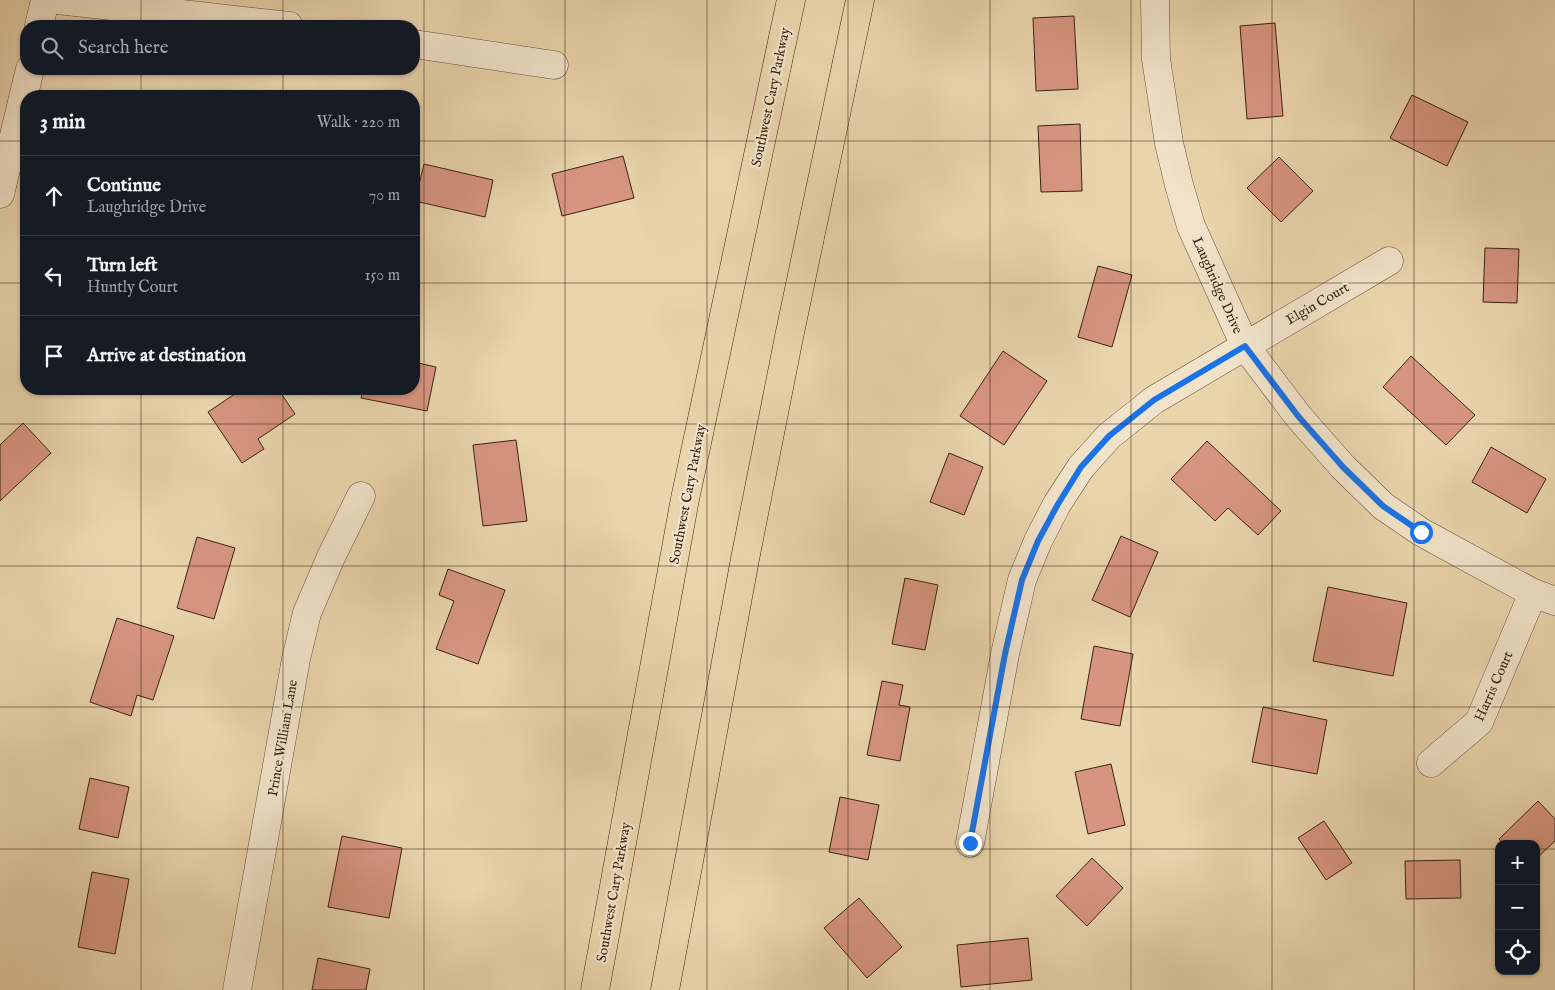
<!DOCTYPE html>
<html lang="en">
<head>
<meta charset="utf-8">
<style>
  :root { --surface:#171b24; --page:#20242c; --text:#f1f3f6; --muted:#9ea1a6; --line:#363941 }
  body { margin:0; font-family:"IM FELL English",serif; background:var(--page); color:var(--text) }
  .controls { position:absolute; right:15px; bottom:15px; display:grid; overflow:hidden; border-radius:10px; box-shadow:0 1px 4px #0004 }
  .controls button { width:45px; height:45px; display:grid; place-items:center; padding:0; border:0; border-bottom:1px solid var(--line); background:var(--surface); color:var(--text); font:25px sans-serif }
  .stop { position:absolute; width:15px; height:15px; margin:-11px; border:4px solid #1a73e8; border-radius:50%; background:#fff }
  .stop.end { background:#1a73e8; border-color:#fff; box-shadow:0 1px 5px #0008 }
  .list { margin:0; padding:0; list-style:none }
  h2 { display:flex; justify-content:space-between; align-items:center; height:65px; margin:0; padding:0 20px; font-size:21px }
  h2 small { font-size:16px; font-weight:400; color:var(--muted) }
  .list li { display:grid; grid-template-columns:32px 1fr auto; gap:15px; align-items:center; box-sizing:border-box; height:80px; padding:0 20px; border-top:1px solid var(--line) }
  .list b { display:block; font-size:19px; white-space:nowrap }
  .list p { margin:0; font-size:16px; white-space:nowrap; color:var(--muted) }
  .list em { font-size:16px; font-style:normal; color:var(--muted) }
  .icon { flex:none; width:28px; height:28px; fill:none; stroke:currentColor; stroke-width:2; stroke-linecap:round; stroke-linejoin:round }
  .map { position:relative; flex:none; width:1555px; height:990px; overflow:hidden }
  .search { position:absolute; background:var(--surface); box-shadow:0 1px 4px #0004; left:20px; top:20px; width:400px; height:55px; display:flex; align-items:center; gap:12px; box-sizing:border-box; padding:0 18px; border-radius:20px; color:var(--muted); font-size:19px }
  .panel { position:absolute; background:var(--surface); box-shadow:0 1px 4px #0004; left:20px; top:90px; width:400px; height:305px; border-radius:20px }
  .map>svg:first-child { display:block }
  .building { fill:#d79580; stroke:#3a2310 }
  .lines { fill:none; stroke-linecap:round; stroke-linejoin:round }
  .street-casing { stroke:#664f37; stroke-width:29 }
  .primary-casing { stroke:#3a2310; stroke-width:29 }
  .street { stroke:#f1e3c9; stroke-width:28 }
  .primary { stroke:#e9d4ac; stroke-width:28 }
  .route { stroke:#1a73e8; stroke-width:6 }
  .grid { fill:none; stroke:#3a2310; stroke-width:1; stroke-opacity:0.55 }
  .labels { text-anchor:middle; stroke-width:4.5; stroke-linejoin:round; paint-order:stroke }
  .street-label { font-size:14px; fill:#3a2310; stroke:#f1e3c9 }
</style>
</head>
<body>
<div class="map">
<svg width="1555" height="990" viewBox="0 0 1555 990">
  <rect width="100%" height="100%" fill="#e9d4ac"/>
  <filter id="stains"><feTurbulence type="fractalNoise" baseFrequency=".004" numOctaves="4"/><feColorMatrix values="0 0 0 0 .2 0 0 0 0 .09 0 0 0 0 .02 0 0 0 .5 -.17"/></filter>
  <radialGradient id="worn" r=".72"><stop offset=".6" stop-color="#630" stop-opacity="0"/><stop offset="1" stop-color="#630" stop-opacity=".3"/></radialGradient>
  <!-- building -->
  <path class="building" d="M1074 16 1078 89 1036 91 1033 18Z
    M1275 23 1283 116 1247 119 1240 26Z
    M1412 95 1468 122 1447 166 1390 138Z
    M1080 124 1082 191 1041 192 1038 126Z
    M623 156 634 198 562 216 552 174Z
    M1279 157 1313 191 1281 222 1247 188Z
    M424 164 493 180 485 217 415 201Z
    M1485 248 1519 249 1517 303 1483 302Z
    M1098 266 1132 275 1112 347 1078 337Z
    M1003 351 1047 381 1004 445 960 416Z
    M1411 356 1475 415 1446 445 1383 387Z
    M414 362 436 367 427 411 361 398 363 389H414Z
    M242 389H278L295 414 258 439 264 449 242 463 208 412Z
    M23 423 51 453 0 501V445Z
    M516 440 527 521 483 526 473 445Z
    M1207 441 1281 511 1258 535 1228 508 1215 521 1171 479Z
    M1491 447 1546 479 1527 513 1472 482Z
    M949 453 983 467 964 515 930 502Z
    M1121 536 1158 552 1130 617 1092 600Z
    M197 537 235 548 214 619 177 608Z
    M448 569 505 590 478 664 436 649 454 601 439 595Z
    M905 578 938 585 925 650 892 644Z
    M1328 587 1407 603 1393 676 1313 661Z
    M117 618 174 636 153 700 137 695 131 716 90 702Z
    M1094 646 1133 654 1120 726 1081 719Z
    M882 681 903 685 899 705 910 707 900 761 867 755Z
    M1263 707 1327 720 1317 774 1252 762Z
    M1111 764 1125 825 1088 834 1075 772Z
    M90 778 129 787 118 838 79 829Z
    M840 797 879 805 868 860 829 852Z
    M1538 801 1555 819V841L1536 859V844H1503L1499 839Z
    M1324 821 1352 863 1326 880 1298 838Z
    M342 836 402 848 389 918 328 907Z
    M1092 858 1123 888 1087 926 1056 896Z
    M1460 860 1461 898 1406 899 1405 861Z
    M92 872 129 879 115 954 78 947Z
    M859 898 902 947 867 978 824 928Z
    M1028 938 1032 980 961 987 957 945Z
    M318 958 370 969 366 990H312Z"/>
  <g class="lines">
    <!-- street casing -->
    <g class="street-casing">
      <path id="street" d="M58 0 289 26
        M1155 0 1156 59 1169 143 1179 185 1191 226 1245 346 1298 416 1343 467 1383 506 1421 532 1533 593 1555 601
        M39 26 45 0
        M414 44 554 65
        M0 194 30 69
        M1431 763 1479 722 1533 593
        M970 843 1005 654 1022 580 1038 541 1057 504 1081 467 1109 436 1154 400 1389 261
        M237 990 296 659 307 613 331 557 361 496"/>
    </g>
    <!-- primary casing -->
    <g class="primary-casing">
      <path id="primary" d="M595 990 685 499 791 0
        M665 990 745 559 789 337 860 0"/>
    </g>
    <!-- street -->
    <use href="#street" class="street"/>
    <!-- primary -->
    <use href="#primary" class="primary"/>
  </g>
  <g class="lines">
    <!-- route -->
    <path class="route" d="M970 843 1005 654 1022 580 1038 541 1058 504 1081 467 1109 436 1154 400 1245 346 1298 416 1343 467 1383 506 1421 532"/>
  </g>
  <!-- grid -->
  <path class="grid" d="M141 0V26M283 0V26M424 0V990M565 0V990M707 0V990M848 0V990M990 0V990M1131 0V990M1272 0V990M1414 0V990M141 69V96M283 69V96M0 141H26M414 141H1555M0 283H26M414 283H1555M141 389V990M283 389V990M0 424H1555M0 566H1555M0 707H1555M0 849H1499M1536 849H1555"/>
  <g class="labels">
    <!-- street labels -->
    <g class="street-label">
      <text transform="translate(770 97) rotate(-78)" y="5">Southwest Cary Parkway</text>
      <text transform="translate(1218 285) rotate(66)" y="5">Laughridge Drive</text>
      <text transform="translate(1317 303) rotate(-30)" y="5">Elgin Court</text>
      <text transform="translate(687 494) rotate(-79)" y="5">Southwest Cary Parkway</text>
      <text transform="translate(1493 686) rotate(-66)" y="5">Harris Court</text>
      <text transform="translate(282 738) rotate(-80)" y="5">Prince William Lane</text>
      <text transform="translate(613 892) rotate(-80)" y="5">Southwest Cary Parkway</text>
    </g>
  </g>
  <rect width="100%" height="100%" filter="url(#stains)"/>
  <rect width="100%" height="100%" fill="url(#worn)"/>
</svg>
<div class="controls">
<button>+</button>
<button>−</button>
<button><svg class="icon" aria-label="locate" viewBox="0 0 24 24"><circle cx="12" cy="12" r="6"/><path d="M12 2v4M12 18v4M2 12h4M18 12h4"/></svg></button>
</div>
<div class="stop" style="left:1421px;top:532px"></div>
<div class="stop end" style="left:970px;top:843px"></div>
<div class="search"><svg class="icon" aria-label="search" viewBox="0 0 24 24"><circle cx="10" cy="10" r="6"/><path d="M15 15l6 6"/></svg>Search here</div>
<section class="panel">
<h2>3 min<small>Walk · 220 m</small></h2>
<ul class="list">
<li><svg class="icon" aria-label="ahead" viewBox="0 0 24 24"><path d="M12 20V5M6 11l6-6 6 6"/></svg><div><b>Continue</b><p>Laughridge Drive</p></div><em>70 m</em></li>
<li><svg class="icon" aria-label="left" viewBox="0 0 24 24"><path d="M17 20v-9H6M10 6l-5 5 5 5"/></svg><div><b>Turn left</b><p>Huntly Court</p></div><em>150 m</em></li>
<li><svg class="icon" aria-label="arrive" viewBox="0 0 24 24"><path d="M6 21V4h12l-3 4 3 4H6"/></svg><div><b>Arrive at destination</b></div></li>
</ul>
</section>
</div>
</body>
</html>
